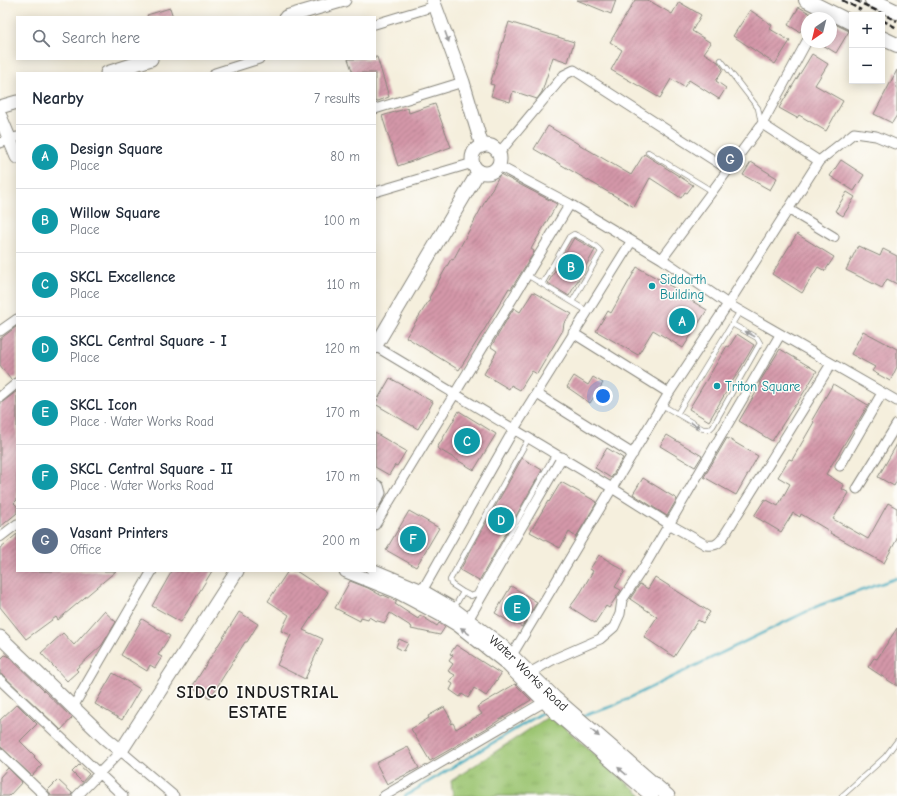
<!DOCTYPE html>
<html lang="en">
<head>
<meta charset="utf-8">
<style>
  :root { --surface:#fff; --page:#f2f2f3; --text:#1f2937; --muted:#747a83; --line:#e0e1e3; --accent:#d1495b }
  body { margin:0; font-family:"Comic Neue",sans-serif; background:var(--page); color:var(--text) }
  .controls { position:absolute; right:12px; top:12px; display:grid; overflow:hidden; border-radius:0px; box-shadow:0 2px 10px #0003 }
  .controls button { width:36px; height:36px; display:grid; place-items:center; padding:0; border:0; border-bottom:1px solid var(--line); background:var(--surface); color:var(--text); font:20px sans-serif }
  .compass { position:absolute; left:801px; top:12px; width:36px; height:36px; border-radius:50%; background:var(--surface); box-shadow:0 2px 10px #0003; rotate:215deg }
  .you { position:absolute; left:603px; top:396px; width:14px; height:14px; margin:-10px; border:3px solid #fff; border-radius:50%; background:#1a73e8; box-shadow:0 0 0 6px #1a73e833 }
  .badge { display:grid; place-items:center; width:26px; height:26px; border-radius:50%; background:var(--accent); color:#fff; font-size:13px; font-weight:700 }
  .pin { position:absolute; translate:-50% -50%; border:2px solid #fff; box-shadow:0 1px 4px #0006 }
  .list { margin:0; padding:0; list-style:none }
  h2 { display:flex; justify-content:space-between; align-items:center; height:52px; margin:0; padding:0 16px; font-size:17px }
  h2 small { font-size:13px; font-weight:400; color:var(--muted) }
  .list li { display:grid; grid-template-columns:26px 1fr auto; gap:12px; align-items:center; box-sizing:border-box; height:64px; padding:0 16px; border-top:1px solid var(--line) }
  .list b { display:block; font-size:15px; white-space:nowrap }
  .list p { margin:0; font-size:13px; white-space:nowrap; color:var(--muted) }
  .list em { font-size:13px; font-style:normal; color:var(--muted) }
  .icon { flex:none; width:22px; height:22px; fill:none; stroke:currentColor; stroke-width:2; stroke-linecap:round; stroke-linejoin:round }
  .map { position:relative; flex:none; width:897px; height:796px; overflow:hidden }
  .search { position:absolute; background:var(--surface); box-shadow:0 2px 10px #0003; left:16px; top:16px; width:360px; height:44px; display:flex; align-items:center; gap:10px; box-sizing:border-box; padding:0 14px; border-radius:0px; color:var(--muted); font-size:15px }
  .panel { position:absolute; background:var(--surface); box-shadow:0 2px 10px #0003; left:16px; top:72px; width:360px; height:500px; border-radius:0px }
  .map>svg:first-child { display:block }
  .grass { fill:url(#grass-tufts); stroke:#5c7047 }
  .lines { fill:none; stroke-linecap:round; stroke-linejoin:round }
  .stream { stroke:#40abbf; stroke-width:2.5 }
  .building { fill:url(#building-hatch) }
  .lane-casing { stroke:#88867c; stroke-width:6 }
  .street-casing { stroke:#88867c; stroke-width:11 }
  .secondary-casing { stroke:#88867c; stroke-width:15 }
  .primary-casing { stroke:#88867c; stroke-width:16 }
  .lane { stroke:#fff; stroke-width:4.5 }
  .street { stroke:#fff; stroke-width:9 }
  .secondary { stroke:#fff; stroke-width:13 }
  .primary { stroke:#fff; stroke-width:14 }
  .rail { stroke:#1c1c1c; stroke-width:2.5; stroke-dasharray:6 3; stroke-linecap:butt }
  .oneway { fill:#999 }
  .culture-dot { fill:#0f9aa8; stroke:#fdfcf7; stroke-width:1.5 }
  .labels { text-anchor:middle; stroke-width:3; stroke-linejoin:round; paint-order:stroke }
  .culture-label { font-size:13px; fill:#0d838f; stroke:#fdfcf7; text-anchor:start }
  .street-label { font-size:13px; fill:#1c1c1c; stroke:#fdfcf7 }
  .district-label { font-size:17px; font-weight:bold; letter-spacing:1px; fill:#1c1c1c; stroke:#fdfcf7 }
</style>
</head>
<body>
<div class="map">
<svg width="897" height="796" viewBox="0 0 897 796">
  <defs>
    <pattern id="grass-tufts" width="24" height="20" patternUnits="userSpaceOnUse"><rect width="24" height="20" fill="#9cc572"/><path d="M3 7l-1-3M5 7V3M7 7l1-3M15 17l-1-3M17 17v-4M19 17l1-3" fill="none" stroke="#86a962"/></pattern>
    <pattern id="building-hatch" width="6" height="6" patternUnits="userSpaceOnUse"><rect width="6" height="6" fill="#d497a9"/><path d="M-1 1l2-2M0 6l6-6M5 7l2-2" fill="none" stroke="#ab7a89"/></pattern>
  </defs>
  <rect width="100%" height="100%" fill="#fdfcf7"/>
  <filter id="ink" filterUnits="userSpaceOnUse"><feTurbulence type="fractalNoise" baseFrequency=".025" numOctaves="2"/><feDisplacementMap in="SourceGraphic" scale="8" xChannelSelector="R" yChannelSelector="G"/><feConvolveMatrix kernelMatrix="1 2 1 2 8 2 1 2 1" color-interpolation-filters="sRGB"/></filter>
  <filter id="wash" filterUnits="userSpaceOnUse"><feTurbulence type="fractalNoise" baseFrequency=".012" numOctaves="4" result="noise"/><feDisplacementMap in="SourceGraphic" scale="16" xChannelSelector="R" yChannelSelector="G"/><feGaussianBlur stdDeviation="0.9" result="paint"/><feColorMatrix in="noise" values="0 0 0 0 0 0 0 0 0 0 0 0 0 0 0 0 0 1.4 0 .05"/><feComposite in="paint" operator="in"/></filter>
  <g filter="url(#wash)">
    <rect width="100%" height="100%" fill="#f5efdd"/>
    <!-- grass -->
    <path class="grass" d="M551 715 642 796H453L451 781Z"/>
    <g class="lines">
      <!-- stream -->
      <path class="stream" d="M583 716 613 706 820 605 897 578
        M405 796 547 710"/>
    </g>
    <g id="blocks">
      <!-- building -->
      <path class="building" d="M577 0H616L611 14Z
        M635 0H648L672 14 679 2 701 15 692 31 711 43 704 53 718 62 723 69 716 81 726 88 719 99 689 80 684 87 671 79 660 98 611 70 622 50 610 42Z
        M799 7 811 14 809 18H807V21L800 32 788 25Z
        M170 8 173 17H148L147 15Z
        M750 10 772 25 770 29 790 41 775 64 733 36Z
        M509 22 574 42 568 62 553 57 542 92 537 99 513 91 510 102 491 96 494 85 490 84Z
        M835 24 849 31 836 53 818 42H831V32Z
        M812 54 828 64 815 85 843 101 826 131 799 115 797 118 779 108Z
        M375 57H377L389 97 375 102V73H353L348 59H375Z
        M897 70V115L892 123 874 114Z
        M435 104 451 147 398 166 382 116 408 108 409 113Z
        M548 126 631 175 644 154 693 185 687 193 685 192 681 198 650 178 634 207 534 149Z
        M841 160 864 175 854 191 830 176Z
        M751 162 777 178 770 190 743 175Z
        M500 174 557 204 531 249 534 251 533 254 511 289 509 288 484 330 459 370 406 337 430 299 429 298 451 259 453 260Z
        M847 192 855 197 843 216 835 211Z
        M797 234 834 257 825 271 818 267 802 293 772 274Z
        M574 238 595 250 569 296 548 283Z
        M858 246 880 256 883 249 897 256V284L887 279 882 288 846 270Z
        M637 267 676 289 675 291 707 310 683 348 653 330 638 355 596 331 608 311 611 313Z
        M533 292 572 314 564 323 563 330 537 374 532 371 520 390 511 385 509 389 484 374 497 351 491 347 509 316 514 308 520 312Z
        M17 326V377L11 380 0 365V339Z
        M863 331 897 349V367L890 381 872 371 875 367 851 354Z
        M737 334 754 345 709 421 689 409 727 346 729 347Z
        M780 349 817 371 796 405H795L772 441 739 421 761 384 759 383Z
        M574 376 588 385 593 377 603 383 590 403 567 387Z
        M390 378 433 402 418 429 375 404Z
        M833 384 868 405 826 474 844 485 842 489 849 493 833 519 868 539 888 503 897 508V539L884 563 830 533 831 532 801 514 800 517 793 513 781 532 754 516 765 499 778 506 790 484 778 477 789 459 792 460 814 422 812 420Z
        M17 391V500L14 503 17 506V513L0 527V404Z
        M459 411 496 434 474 470 437 448Z
        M375 433 406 451 397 466 395 465 389 475 375 467Z
        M667 435 702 456 695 467 660 446Z
        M727 438 758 456 736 495 704 477Z
        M897 444V480L894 486 878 477Z
        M607 448 623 458 611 478 595 468Z
        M522 458 542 470 479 581 460 570Z
        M643 478 677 499 667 516 633 494Z
        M561 482 597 502 576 537 569 532 560 548 530 532 548 501 549 502Z
        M409 511 439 528 416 567 386 550Z
        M17 534V571H116L58 620 56 617 26 639 0 607V548Z
        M599 555 625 571 615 587 621 590 609 608 606 606 595 623 570 607 581 592 593 571 590 569Z
        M172 571H212L181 622 152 606Z
        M288 571H296L328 592 303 630 323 639 305 679 277 665 291 635 281 631 289 615 268 601Z
        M655 577 710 612 703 623 698 620 674 657 644 637 657 617 630 599 640 584 648 589Z
        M350 581 368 588 382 596 383 595 397 601 395 604 418 619 420 615 437 626 439 623 445 627 440 635 411 629 412 627 390 613 385 623 374 620 369 617 368 619 361 617 360 621 335 608Z
        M511 586 537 602 522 627 515 623V625L495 613Z
        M104 611 116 622 102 645 76 669 78 671 67 681 41 653 63 633 74 645Z
        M239 612 258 624 247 642H245L210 698 192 687Z
        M142 619 170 636 158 655 162 657 155 668 150 665 147 671 121 655Z
        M897 628V686L868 667 874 658 877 659Z
        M399 639 408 643 404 651 396 647Z
        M456 645 501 674 486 696 474 688 468 698 462 694 460 697 450 690 453 684 450 682 455 675 448 671 453 664 449 661 453 655 450 654Z
        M5 655 8 656 72 718 61 730 4 676 0 674V660Z
        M113 673 140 689 122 720 95 704Z
        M515 684 531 700 487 728 430 761 411 729 429 718 428 716 444 707 452 721 450 724 453 723 456 729 482 714 477 707Z
        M17 704 37 724 20 741 35 756 34 757 42 765 32 776 0 746V720Z
        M408 747 419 768 387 784 376 763Z
        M79 765 89 774 82 782 72 772Z
        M8 768 22 782 9 796H0V777Z
        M58 780 72 793 71 796H51L48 790Z"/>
    </g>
  </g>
  <g filter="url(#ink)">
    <use href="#blocks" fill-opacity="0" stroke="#88867c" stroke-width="1"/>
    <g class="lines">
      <!-- lane casing -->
      <g class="lane-casing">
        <path id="lane" d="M721 60 758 108 761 123
          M648 152 712 191
          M527 275 587 311
          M542 284 569 237 574 234C582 238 596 244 601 252L572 302
          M662 405 703 429H710L713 426 760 343 757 338 732 324
          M677 414 740 311
          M463 592 451 584 450 580 527 441 528 440 531 441
          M454 608 463 592 471 596 476 594 553 457V455L551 454
          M842 796 885 757 897 741"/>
      </g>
      <!-- street casing -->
      <g class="street-casing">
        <path id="street" d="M375 24 435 6
          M215 73 259 59
          M375 109 463 82
          M762 124 819 161
          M0 143 17 137
          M499 153 564 75 574 70 729 170
          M499 166 570 204 662 259 728 304 897 401
          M375 192 473 163
          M788 209 834 237
          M662 259 762 124 807 41
          M0 331 17 319
          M573 333 669 393
          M375 346 612 488 669 524 706 545C714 546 717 545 722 539L831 364
          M537 394 633 454
          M0 397 17 383
          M840 466 882 393
          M375 484 379 486 381 493 375 504
          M857 489 897 424
          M375 525 570 204
          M0 537 17 524
          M422 591 514 429 631 242
          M468 620 562 457
          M512 655 669 393 728 304 819 161 854 133 876 136 895 144
          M526 675 554 659 600 639 614 627 620 614 622 600 647 562 780 335
          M0 680 123 796
          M73 707 152 571
          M0 753 45 796
          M77 796 121 751 174 796
          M384 796 544 702"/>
      </g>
      <!-- secondary casing -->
      <g class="secondary-casing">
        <g id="secondary">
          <path d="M433 0 463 82 482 146"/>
          <path d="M286 17 344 0"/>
          <path d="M107 73 151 59"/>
          <path d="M0 107 17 102"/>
          <path d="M0 116 17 157"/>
          <circle cx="486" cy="159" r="14"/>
          <path d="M375 347 479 171"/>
          <path d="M346 571 396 591 445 617 458 625 505 662 557 714 652 796"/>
          <path id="s1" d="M374 571 422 591 453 609 501 645 555 698 668 796"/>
          <path d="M0 637 105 738 121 751 237 571"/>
        </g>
      </g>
      <!-- primary casing -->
      <g class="primary-casing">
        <path id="primary" d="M806 0 852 23
          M872 0 897 12
          M882 38 897 45"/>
      </g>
      <!-- lane -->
      <use href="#lane" class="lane"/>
      <!-- street -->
      <use href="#street" class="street"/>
      <!-- secondary -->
      <use href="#secondary" class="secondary"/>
      <!-- primary -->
      <use href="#primary" class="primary"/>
      <!-- rail -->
      <path class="rail" d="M842 0 861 10
        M855 0 897 21
        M882 20 897 28"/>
    </g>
    <!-- one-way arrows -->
    <defs><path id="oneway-solid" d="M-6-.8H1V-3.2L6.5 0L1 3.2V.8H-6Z"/></defs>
    <g class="oneway">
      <use href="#oneway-solid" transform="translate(447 37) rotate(70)"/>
      <use href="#oneway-solid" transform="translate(750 334) rotate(-151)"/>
      <use href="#oneway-solid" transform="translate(695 425) rotate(31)"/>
      <use href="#oneway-solid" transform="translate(465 631) rotate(-142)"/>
      <use href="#oneway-solid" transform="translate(595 733) rotate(40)"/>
      <use href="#oneway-solid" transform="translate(622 771) rotate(-139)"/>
    </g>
  </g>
  <!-- markers -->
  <g class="culture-dot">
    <circle cx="652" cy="286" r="4"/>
    <circle cx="717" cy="386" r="4"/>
  </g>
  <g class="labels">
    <!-- culture labels -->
    <g class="culture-label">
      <text x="660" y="284">Siddarth<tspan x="660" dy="15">Building</tspan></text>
      <text x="725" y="391">Triton Square</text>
    </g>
    <!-- street labels -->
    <g class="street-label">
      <text dy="5" stroke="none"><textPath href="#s1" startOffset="187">Water Works Road</textPath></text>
    </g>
    <!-- district labels -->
    <g class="district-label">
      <text x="258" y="698">SIDCO INDUSTRIAL<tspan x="258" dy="20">ESTATE</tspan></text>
    </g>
  </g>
</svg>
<div class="controls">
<button>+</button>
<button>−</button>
</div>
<svg class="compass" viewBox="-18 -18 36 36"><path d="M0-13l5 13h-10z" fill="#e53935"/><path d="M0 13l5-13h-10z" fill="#747a83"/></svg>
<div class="you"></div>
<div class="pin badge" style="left:682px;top:321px;background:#0f9aa8">A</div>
<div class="pin badge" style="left:571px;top:267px;background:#0f9aa8">B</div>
<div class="pin badge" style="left:467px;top:441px;background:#0f9aa8">C</div>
<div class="pin badge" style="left:501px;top:520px;background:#0f9aa8">D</div>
<div class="pin badge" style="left:517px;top:608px;background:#0f9aa8">E</div>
<div class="pin badge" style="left:413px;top:539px;background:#0f9aa8">F</div>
<div class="pin badge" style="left:730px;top:159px;background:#5c6f8a">G</div>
<div class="search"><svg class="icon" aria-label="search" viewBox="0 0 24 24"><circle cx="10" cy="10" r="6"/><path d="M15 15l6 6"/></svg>Search here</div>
<section class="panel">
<h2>Nearby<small>7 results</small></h2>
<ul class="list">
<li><span class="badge" style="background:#0f9aa8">A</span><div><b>Design Square</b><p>Place</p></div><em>80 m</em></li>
<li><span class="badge" style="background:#0f9aa8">B</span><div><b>Willow Square</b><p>Place</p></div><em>100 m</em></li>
<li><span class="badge" style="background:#0f9aa8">C</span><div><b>SKCL Excellence</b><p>Place</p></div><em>110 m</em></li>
<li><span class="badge" style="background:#0f9aa8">D</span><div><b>SKCL Central Square - I</b><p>Place</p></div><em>120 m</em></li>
<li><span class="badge" style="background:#0f9aa8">E</span><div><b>SKCL Icon</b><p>Place · Water Works Road</p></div><em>170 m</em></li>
<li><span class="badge" style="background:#0f9aa8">F</span><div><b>SKCL Central Square - II</b><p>Place · Water Works Road</p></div><em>170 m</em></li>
<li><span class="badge" style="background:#5c6f8a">G</span><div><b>Vasant Printers</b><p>Office</p></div><em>200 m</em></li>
</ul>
</section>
</div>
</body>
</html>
